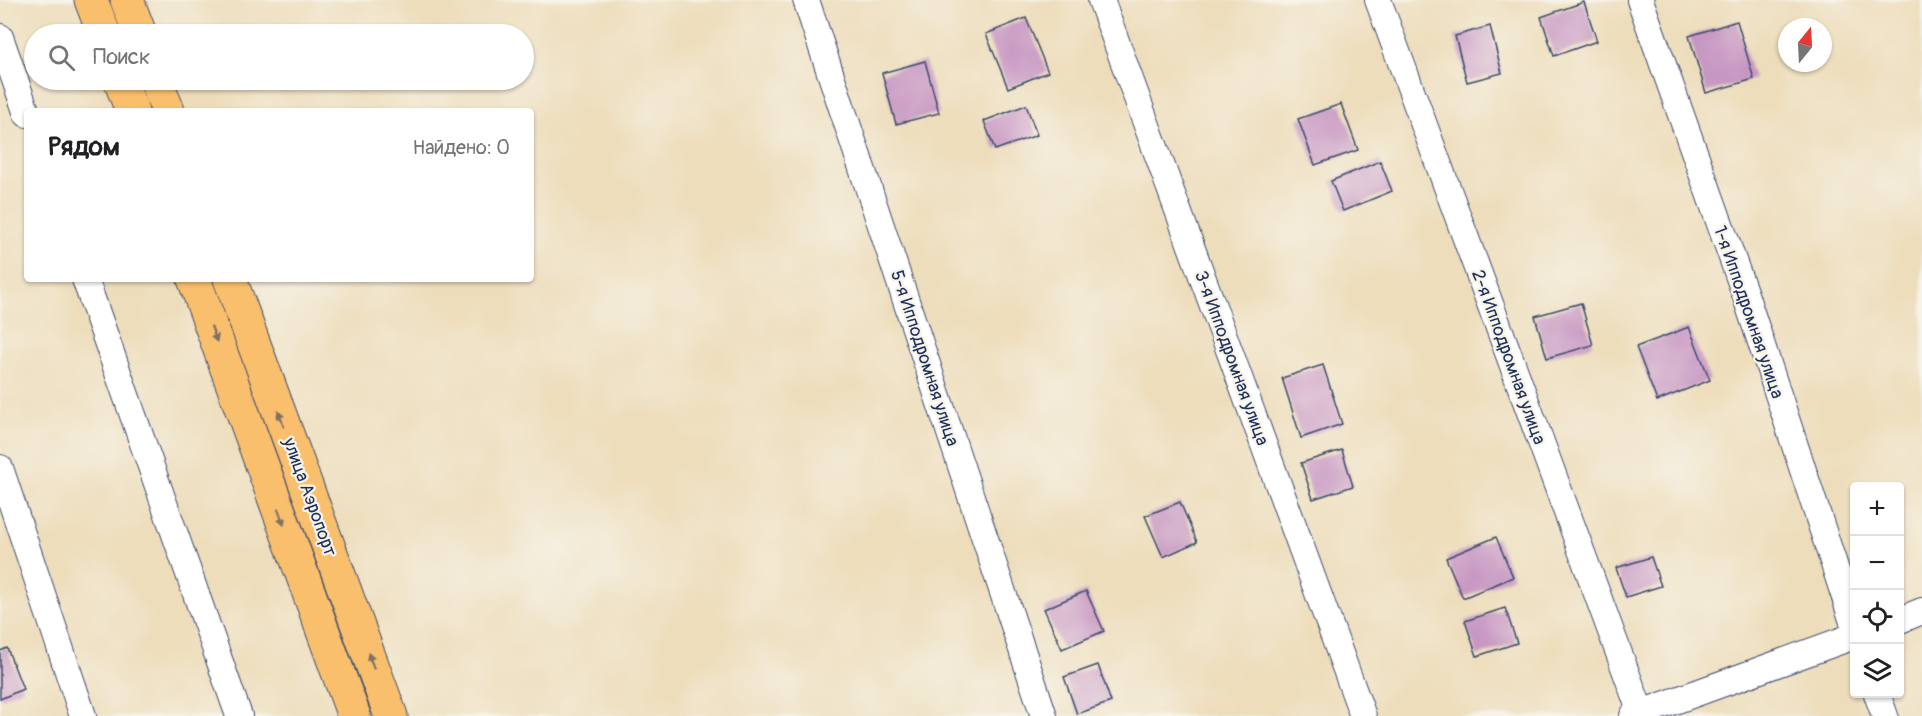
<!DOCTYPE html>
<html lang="ru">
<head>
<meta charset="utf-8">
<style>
  :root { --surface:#fff; --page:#f2f2f2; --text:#202124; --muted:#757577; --line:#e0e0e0 }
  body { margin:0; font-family:Pangolin,sans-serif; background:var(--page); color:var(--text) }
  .controls { position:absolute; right:18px; bottom:18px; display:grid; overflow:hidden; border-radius:6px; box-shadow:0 2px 4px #0004 }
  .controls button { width:54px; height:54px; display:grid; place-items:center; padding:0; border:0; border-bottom:2px solid var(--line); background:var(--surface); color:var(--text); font:30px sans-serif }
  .compass { position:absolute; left:1778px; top:18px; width:54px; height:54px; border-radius:50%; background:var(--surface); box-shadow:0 2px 4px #0004; rotate:18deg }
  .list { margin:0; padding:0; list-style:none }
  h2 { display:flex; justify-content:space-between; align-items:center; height:78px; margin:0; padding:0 24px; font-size:26px }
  h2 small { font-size:20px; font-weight:400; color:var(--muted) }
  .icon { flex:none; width:33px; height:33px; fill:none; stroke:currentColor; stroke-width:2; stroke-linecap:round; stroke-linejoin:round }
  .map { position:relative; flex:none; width:1922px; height:716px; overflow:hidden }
  .search { position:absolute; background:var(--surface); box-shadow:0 2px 4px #0004; left:24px; top:24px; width:510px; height:66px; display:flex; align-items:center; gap:15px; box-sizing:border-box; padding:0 21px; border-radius:33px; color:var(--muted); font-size:22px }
  .panel { position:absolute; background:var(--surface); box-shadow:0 2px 4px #0004; left:24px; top:108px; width:510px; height:174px; border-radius:6px }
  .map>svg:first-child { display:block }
  .building { fill:#c797c3 }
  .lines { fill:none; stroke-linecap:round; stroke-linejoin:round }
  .street-casing { stroke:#3a496c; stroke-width:28 }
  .primary-casing { stroke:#3a496c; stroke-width:35 }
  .street { stroke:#fff; stroke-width:26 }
  .primary { stroke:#f9bf6d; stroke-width:33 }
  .oneway { fill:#7f7065 }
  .labels { text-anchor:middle; stroke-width:4.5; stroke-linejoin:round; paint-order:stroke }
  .street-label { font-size:18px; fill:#1b2f5e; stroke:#f7f3e8 }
</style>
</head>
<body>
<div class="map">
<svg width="1922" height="716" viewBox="0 0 1922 716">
  <rect width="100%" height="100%" fill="#f7f3e8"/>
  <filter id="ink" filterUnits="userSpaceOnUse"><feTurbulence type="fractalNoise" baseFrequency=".0167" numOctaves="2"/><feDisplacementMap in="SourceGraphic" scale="12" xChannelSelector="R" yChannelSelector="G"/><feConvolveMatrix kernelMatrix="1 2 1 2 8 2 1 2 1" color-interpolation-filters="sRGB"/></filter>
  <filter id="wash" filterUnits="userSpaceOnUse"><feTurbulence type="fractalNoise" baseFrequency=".008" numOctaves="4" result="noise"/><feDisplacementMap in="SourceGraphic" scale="24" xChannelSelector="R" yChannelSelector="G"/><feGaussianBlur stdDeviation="1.35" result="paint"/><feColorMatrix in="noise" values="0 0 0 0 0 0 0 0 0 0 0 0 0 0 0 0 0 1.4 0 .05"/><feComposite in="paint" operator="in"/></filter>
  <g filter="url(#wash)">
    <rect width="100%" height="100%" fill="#edddbb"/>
    <g id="blocks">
      <!-- building -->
      <path class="building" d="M1584 2 1597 41 1554 56 1541 17Z
        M1026 18 1048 72 1008 88 986 34Z
        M1737 21 1754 79 1706 93 1689 36Z
        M1490 26 1502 73 1467 82 1455 36Z
        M925 61 939 113 896 124 882 73Z
        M1341 104 1358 150 1315 165 1298 119Z
        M1026 105 1037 135 995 150 984 121Z
        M1380 161 1392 191 1343 211 1331 181Z
        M1581 303 1593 345 1547 358 1535 316Z
        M1689 327 1710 380 1657 401 1636 347Z
        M1323 365 1342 424 1301 438 1282 378Z
        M1342 450 1353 486 1313 499 1301 463Z
        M1180 502 1197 542 1163 557 1145 516Z
        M1496 537 1513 577 1463 598 1446 558Z
        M1651 557 1661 586 1626 597 1616 568Z
        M1086 591 1104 631 1062 649 1044 609Z
        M1505 608 1517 643 1477 656 1465 621Z
        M7 648 23 689 0 699V651Z
        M1098 665 1111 702 1077 714 1064 677Z"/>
    </g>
  </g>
  <g filter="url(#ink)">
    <use href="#blocks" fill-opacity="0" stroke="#3a496c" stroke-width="1.5"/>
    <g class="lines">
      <!-- street casing -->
      <g class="street-casing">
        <path id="street" d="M806 0 1044 716
          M1101 0 1363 716
          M1378 0 1641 713
          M1640 0 1745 294 1854 625
          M0 37 27 114
          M85 279 239 716
          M0 468 83 716
          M1900 620 1922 611
          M1877 694 1885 716
          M1633 716 1854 636"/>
      </g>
      <!-- primary casing -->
      <g class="primary-casing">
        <path id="primary" d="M91 0 104 34
          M127 0 140 34
          M120 80 132 111
          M156 80 168 111
          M194 279 354 716
          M230 279 391 716"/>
      </g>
      <!-- street -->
      <use href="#street" class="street"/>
      <!-- primary -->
      <use href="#primary" class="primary"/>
    </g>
    <!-- one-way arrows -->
    <defs><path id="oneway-solid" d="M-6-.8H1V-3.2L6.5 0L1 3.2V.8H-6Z" transform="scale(1.5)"/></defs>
    <g class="oneway">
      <use href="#oneway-solid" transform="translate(214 334) rotate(70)"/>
      <use href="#oneway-solid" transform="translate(281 419) rotate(-110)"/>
      <use href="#oneway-solid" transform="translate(281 517) rotate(70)"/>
      <use href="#oneway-solid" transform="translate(371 661) rotate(-110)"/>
    </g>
  </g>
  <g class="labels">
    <!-- street labels -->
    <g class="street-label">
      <text transform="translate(1749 312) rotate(71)" y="6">1-я Ипподромная улица</text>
      <text transform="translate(1509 357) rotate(70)" y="6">2-я Ипподромная улица</text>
      <text transform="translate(925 358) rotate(72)" y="6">5-я Ипподромная улица</text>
      <text transform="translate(1232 358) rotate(70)" y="6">3-я Ипподромная улица</text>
      <text transform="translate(310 497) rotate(70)" y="6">улица Аэропорт</text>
    </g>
  </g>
</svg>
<div class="controls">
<button>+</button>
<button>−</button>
<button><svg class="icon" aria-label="locate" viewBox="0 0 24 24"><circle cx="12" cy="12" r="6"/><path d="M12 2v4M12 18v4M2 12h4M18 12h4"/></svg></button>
<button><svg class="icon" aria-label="layers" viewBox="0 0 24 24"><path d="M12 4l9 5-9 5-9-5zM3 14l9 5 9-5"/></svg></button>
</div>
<svg class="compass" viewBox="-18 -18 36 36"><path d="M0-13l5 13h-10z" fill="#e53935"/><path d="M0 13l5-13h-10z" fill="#757577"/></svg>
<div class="search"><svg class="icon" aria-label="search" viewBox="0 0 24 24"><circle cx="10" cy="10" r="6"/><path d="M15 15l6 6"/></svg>Поиск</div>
<section class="panel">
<h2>Рядом<small>Найдено: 0</small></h2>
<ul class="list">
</ul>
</section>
</div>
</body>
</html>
